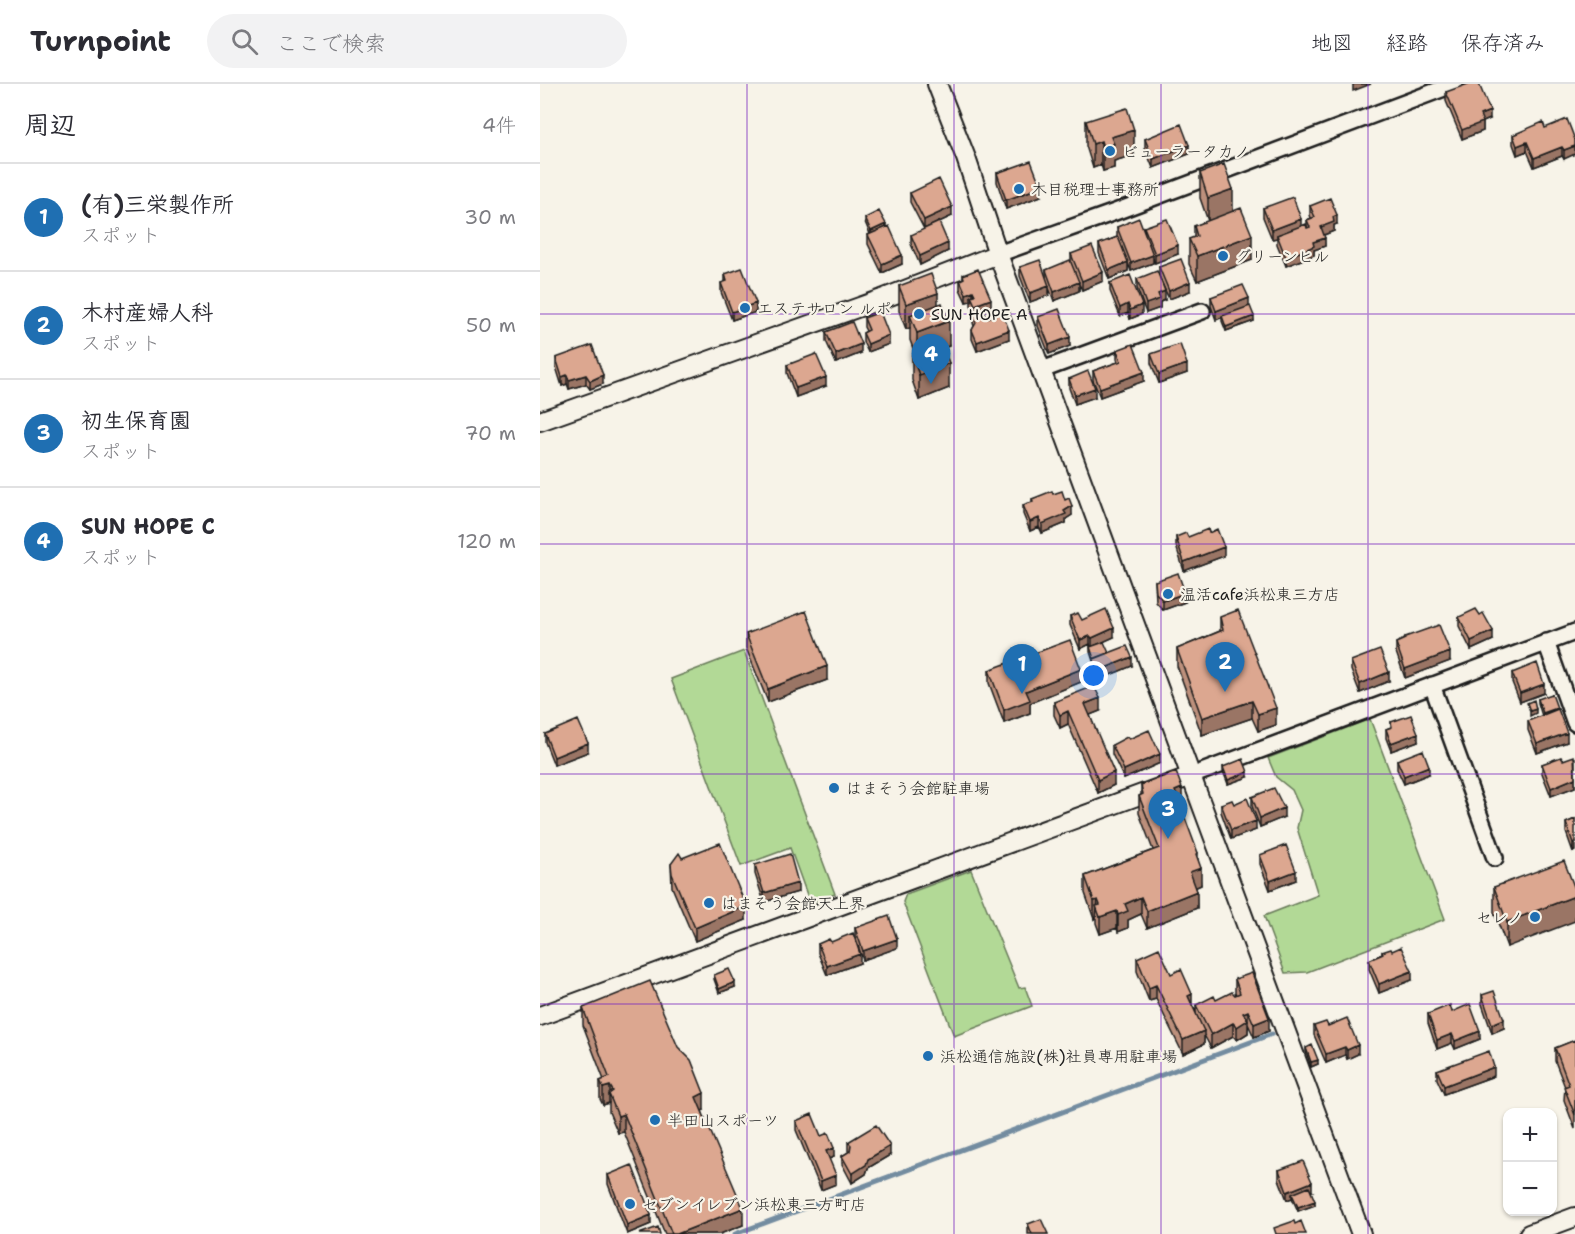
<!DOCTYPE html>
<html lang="ja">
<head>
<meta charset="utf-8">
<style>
  :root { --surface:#fff; --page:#f2f2f3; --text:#2b2b33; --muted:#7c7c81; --line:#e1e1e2; --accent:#1f6fb2 }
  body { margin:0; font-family:"Shantell Sans","Klee One",sans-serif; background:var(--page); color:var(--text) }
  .controls { position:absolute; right:18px; bottom:18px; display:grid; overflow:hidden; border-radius:12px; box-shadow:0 2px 4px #0004 }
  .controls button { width:54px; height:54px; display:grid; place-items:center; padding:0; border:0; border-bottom:2px solid var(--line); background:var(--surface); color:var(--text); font:30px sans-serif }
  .you { position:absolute; left:554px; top:592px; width:21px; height:21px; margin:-15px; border:4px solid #fff; border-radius:50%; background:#1a73e8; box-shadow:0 0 0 9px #1a73e833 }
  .badge { display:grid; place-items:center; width:39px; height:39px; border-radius:50%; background:var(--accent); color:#fff; font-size:20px; font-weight:700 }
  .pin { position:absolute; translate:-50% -50px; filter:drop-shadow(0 2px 3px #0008) }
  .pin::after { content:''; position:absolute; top:32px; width:21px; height:18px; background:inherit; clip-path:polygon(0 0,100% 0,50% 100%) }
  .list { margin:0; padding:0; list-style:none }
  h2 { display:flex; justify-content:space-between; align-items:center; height:78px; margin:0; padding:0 24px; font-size:26px }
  h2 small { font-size:20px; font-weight:400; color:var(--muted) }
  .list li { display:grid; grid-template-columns:39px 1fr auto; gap:18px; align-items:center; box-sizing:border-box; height:108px; padding:0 24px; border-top:2px solid var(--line) }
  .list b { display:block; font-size:22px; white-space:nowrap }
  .list p { margin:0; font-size:20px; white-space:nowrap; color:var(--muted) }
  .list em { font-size:20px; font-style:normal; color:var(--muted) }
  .icon { flex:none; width:33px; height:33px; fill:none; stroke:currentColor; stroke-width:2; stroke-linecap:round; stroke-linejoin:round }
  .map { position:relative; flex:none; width:1035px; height:1150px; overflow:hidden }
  header { display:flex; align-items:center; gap:36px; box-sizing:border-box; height:84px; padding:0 30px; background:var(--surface); border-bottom:2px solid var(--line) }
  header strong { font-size:28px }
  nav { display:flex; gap:33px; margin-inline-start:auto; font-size:21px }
  .search { width:420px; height:54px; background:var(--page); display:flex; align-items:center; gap:15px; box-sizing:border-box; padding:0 21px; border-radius:33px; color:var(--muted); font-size:22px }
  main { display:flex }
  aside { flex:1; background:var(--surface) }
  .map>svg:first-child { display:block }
  .green { fill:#b2d996; stroke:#677a59; stroke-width:1.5 }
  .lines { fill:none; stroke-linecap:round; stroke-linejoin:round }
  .stream { stroke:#738ca0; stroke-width:5 }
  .minor-casing { stroke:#1c1c1c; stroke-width:20 }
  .tertiary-casing { stroke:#1c1c1c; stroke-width:22 }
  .minor { stroke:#f7f3e8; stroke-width:15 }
  .tertiary { stroke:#f7f3e8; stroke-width:18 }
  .wall { fill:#bd907c; stroke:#1c1c1c; stroke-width:1.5 }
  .shaded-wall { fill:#9a7565; stroke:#1c1c1c; stroke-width:1.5 }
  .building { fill:#dca790; stroke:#1c1c1c; stroke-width:1.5 }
  .grid { fill:none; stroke:#7b2cbf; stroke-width:1.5; stroke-opacity:0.55 }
  .poi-dot { fill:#1f6fb2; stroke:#f7f3e8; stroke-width:2 }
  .labels { text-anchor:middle; stroke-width:4.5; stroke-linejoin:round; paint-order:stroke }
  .poi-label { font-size:16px; fill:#1c1c1c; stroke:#f7f3e8; text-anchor:start }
</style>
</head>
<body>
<header>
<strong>Turnpoint</strong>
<div class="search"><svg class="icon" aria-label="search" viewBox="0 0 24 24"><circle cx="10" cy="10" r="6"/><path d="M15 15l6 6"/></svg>ここで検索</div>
<nav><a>地図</a><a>経路</a><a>保存済み</a></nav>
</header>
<main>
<aside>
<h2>周辺<small>4件</small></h2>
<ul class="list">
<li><span class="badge">1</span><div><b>(有)三栄製作所</b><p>スポット</p></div><em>30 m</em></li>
<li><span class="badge">2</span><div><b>木村産婦人科</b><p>スポット</p></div><em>50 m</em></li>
<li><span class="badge">3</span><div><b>初生保育園</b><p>スポット</p></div><em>70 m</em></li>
<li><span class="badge">4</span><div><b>SUN HOPE C</b><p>スポット</p></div><em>120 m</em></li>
</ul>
</aside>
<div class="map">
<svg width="1035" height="1150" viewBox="0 0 1035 1150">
  <rect width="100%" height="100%" fill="#f7f3e8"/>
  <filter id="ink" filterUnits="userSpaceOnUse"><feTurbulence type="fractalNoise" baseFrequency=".0167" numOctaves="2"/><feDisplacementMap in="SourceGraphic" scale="12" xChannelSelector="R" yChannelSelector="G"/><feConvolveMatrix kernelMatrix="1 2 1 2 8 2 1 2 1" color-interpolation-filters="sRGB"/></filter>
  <g filter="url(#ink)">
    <!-- green -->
    <path class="green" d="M204 567 295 810 270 819 250 764 201 782 131 595Z
      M830 635 905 835 767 888 745 889 724 832 778 811 757 744 761 726 752 706 736 693 728 674Z
      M431 786 479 904 485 903 492 922 414 952 363 818 366 810Z"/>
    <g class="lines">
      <!-- stream -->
      <path class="stream" d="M195 1150 732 950"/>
      <!-- minor casing -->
      <g class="minor-casing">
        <path id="minor" d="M458 170 575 128 915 0
          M502 286 662 227
          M1006 558 1035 639
          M892 601 955 774
          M651 692 1035 548"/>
      </g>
      <!-- tertiary casing -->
      <g class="tertiary-casing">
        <path id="tertiary" d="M0 337 342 215 458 170
          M651 692 821 1150
          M0 932 651 692 458 170 426 74 397 0
          M989 1150 1035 1133"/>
      </g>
      <!-- minor -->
      <use href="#minor" class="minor"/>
      <!-- tertiary -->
      <use href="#tertiary" class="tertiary"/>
    </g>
    <!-- wall -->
    <path class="wall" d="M906 8 950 35 943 38V47L922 55 906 17Z
      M546 37 594 71 574 77V84L563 87 561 81 553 84 546 62Z
      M1005 44 1035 56 1024 75 1022 72 994 83 987 67 977 71 973 60V51Z
      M605 55 649 70 613 84 605 64Z
      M457 89 501 112 466 125 457 98Z
      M660 89 693 127 712 176 657 197 649 180V155L654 154V142L668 137 660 114Z
      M370 109 412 132 384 145 370 118Z
      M770 122 797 140 794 141V147L784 151 785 162 774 166V171L746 182 737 160V154L732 155 723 133V124L761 142 767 144V136L771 134 770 131Z
      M325 134 346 143 362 180 342 189 328 160V151L330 150 325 138Z
      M577 143 604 148V143L638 170 615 179 613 174V179L591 187 588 179V187L569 195 559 169V160L577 153Z
      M371 151 408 167 380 181 371 160Z
      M531 170 563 197 542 206 539 200V207L514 217 509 204V211L490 218 480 192V183L506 192V186L531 178Z
      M619 183 650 207 629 215 619 192Z
      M185 190 216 228 192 236 181 208V199L185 198Z
      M423 191 451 224 444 227 447 234 469 255 437 267 432 255V246L434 242 433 239V230L435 229 431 221V217L426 218 420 205V196L423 195Z
      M597 195 625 216 620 218V224L606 229 597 204Z
      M570 199 602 230 590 235 588 229 580 232 570 207Z
      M359 202 398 221 409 262 404 264 409 304 379 316 372 296V271L375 270 370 256V244L366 245 359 227Z
      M671 213 709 223 714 237 686 247 682 237V233L676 236 671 222Z
      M498 233 530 262 509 270 498 242Z
      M324 234 349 260 328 268 323 258V249L326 247 324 243Z
      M286 248 321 269 296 279 286 257Z
      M577 266 604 297 560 313 553 296V287L578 278 577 275Z
      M611 270 647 289 619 299 611 279Z
      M16 274 63 300 50 305 46 300 29 305 27 300 22 302 16 283Z
      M247 281 286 302 256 313 247 289Z
      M529 295 555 313 535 320 529 304Z
      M513 410 525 416 532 431 526 435V439L502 449 499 443 490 447 483 430V421L492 418V415Z
      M669 449 684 472 644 487 636 462V453H648Z
      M615 497 645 518 623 526 616 518Z
      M530 532 542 536 574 553 560 559 569 569 592 582 558 596 553 584V577L550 568V563H551L550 560 540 565 530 541Z
      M680 533 736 641 718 647 712 634 662 651 637 582V565L680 547Z
      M919 533 953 556 931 566 919 542Z
      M206 550 287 596 228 618 206 564Z
      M865 553 910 577 865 594 856 568V559L865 555Z
      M811 577 849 597 820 609 811 586Z
      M449 586 541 598 490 619V629L464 639 449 599Z
      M972 589 1004 609 980 618 972 598Z
      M998 615 1017 626 1027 658 997 669 988 646V637L1002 632 998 619Z
      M514 618 560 627 550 631 574 701 558 709 528 640 520 644 514 631Z
      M851 638 878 657 851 667 846 654V645L851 643Z
      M5 650 48 668 14 681 5 658Z
      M589 655 620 679 584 695 572 670V661Z
      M1035 674V703L1011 712 1002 689V680Z
      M857 676 889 690 864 700 857 685Z
      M683 683 708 693 688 700 683 687Z
      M601 701 642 721 640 722 658 777 661 801 656 803 657 824 607 844 601 830 588 836V844L578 848 577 844 560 850 556 839V833L554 835 545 809V792L613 766 599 729V712L601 711Z
      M712 713 744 733 720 743 712 722Z
      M681 720H694L716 746 691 755 681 728Z
      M1035 735 1033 768 1026 748V739Z
      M720 771 756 796 730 806 720 780Z
      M142 774 206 836 155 857 132 803 131 780Z
      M215 781 258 808 224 818 215 790Z
      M954 803 1035 805 967 863 954 828Z
      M315 844 357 864 323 876 315 853Z
      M291 858 320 879 287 891 278 869V860Z
      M842 868 872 896 839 909 829 885V876L842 870Z
      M597 874 631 890 652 921 656 928V921L696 911 695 908V895L729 947 714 953 708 940V949L697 956 693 952 671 964 664 951V960L643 970 616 915 609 917 597 887Z
      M174 891 195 903 179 909 174 895Z
      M942 911 964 944 952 949 942 920Z
      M43 924 164 1026 162 1027 203 1141 180 1150H125L84 1048 78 1049 69 1028V1019L63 1021 60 1015V997L64 996 43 941Z
      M912 928 940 955 915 965 912 959 897 965 888 939V930Z
      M774 942 818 970 807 975 805 971 786 979 774 951Z
      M1035 956V1045L1024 1016 1025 1003 1015 977V964Z
      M766 964 778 980 771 983 766 968Z
      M897 986 954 992 904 1010 897 995Z
      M256 1037 281 1052 294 1073 289 1075 296 1100 281 1106 256 1046Z
      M308 1058 350 1071 328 1084 326 1090 312 1099 302 1080V1072L309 1068 308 1067Z
      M739 1086 772 1107H771L775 1121 758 1127 752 1114 747 1116 739 1095Z
      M68 1091 111 1140 87 1150 68 1100Z
      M488 1140 508 1150H488Z"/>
    <!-- shaded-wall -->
    <path class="shaded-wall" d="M813 0H831L813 7Z
      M950 27V35L943 38V47L922 55V46L940 31Z
      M594 46V71L574 77V84L563 87V63L571 53Z
      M561 57V81L553 84V60Z
      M987 58V67L977 71V62Z
      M649 61V70L613 84V75Z
      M1035 62V70L1024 75V66Z
      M1022 63V72L994 83V74Z
      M501 103V112L466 125V116Z
      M693 105V130L668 139V114Z
      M412 123V132L384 145V136Z
      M797 131V140L794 141V147L781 152V143L793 133Z
      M761 135V144L737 151V154L732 155V146Z
      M346 140V145L331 152V147Z
      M712 151V176L657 197V172Z
      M785 154V162L774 166V171L746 182V174L773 158Z
      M408 159V167L380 181V172Z
      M638 161V170L615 179V170Z
      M362 171V180L342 189V180Z
      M613 171V179L591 187V179Z
      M588 178V187L569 195V186Z
      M563 188V197L542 206V197Z
      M539 198V207L514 217V208Z
      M650 198V207L629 215V207Z
      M509 202V211L490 218V209Z
      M433 207V216L431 212V217L426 218V210Z
      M625 207V216L620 218V224L606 229V220L618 210Z
      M398 209V233L370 231V244L366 245V220Z
      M709 214V223L676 236V227Z
      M451 215V224L435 230V221Z
      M216 219V228L192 236V228Z
      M588 220V229L580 232V224Z
      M602 221V230L590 235V226Z
      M714 232V237L686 247V243Z
      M409 237V262L377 274V249Z
      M469 246V255L437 267V258Z
      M349 251V260L328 268V260Z
      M530 253V262L509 270V261Z
      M321 260V269L296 279V270Z
      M409 279V304L379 316V291Z
      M647 280V289L619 299V290Z
      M604 288V297L560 313V304Z
      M27 291V300L22 302V293Z
      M46 291V300L29 305V296Z
      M63 291V300L50 305V297Z
      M286 293V302L256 313V304Z
      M555 304V313L535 320V311Z
      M532 422V431L526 435V439L502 449V440L524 427Z
      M499 434V443L490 447V438Z
      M684 463V472L644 487V478Z
      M645 509V518L623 526V517Z
      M574 544V553L552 563V554Z
      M953 547V556L931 566V557Z
      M550 552V560L540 565V556Z
      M910 568V577L865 594V585Z
      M592 573V582L558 596V587Z
      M287 582V596L228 618V605Z
      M541 585V598L490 619V629L464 639V626L486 607Z
      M849 588V597L820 609V600Z
      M1004 600V609L980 618V609Z
      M560 614V627L545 633V620Z
      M712 617V634L662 651V634Z
      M736 624V641L718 647V630Z
      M1017 624V628L1003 634V629Z
      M996 625V629L990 632V627Z
      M528 627V640L520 644V631Z
      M878 649V657L851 667V659Z
      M1027 649V658L997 669V660Z
      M48 659V668L14 681V673Z
      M620 670V679L584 695V686Z
      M889 682V690L864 700V692Z
      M574 688V701L558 709V696Z
      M708 688V693L688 700V696Z
      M1035 694V703L1011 712V704Z
      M642 704V721L635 724V707Z
      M744 724V733L720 743V734Z
      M716 737V746L691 755V746Z
      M1035 758V767L1033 768V759Z
      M658 769V785L661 784V801L650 806V788L656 770Z
      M756 787V796L730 806V797Z
      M258 799V808L224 818V809Z
      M657 807V824L607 844V827Z
      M1035 812V837L967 863V838Z
      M601 813V830L588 836V844L578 848V831L585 820Z
      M558 816 556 833 554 835V817Z
      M206 822V836L155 857V844Z
      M577 827V844L560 850V833Z
      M357 855V864L323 876V867Z
      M320 870V879L287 891V882Z
      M872 887V896L839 909V900Z
      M195 898V903L179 909V905Z
      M616 901V915L609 917V904Z
      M652 910V924L648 912Z
      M708 927V949L697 956V943L703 929Z
      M729 934V947L714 953V940Z
      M964 935V944L952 949V940Z
      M693 939V952L671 964V951Z
      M664 947V960L643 970V956Z
      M940 947V955L915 965V957Z
      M912 950V959L897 965V956Z
      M818 961V970L807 975V966Z
      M805 963V971L786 979V970Z
      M778 976V980L771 983V978Z
      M954 983V992L904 1010V1002Z
      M70 1002V1014L69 1010V1019L63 1021V1004Z
      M164 1009V1026L156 1030V1013Z
      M84 1030V1048L78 1049V1032Z
      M350 1062V1071L328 1084 326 1090 312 1099V1090L328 1075Z
      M294 1064V1073L286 1076V1067Z
      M296 1091V1100L281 1106V1097Z
      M772 1098V1107L754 1114 752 1110V1114L747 1116V1108Z
      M775 1117V1121L758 1127V1123Z
      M203 1124V1141L180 1150H137Z
      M111 1131V1140L87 1150V1141Z"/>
    <!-- building -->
    <path class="building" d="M928 0H939L950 27 940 31 943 38 922 46 906 8Z
      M587 24 594 46 571 53 574 60 563 63 561 57 553 60 546 37Z
      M1027 35 1035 56V62L1024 66 1022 63 994 74 987 58 977 62 973 51 1003 38 1005 44Z
      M641 40 649 61 613 75 605 55Z
      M491 77 501 103 466 116 457 89Z
      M684 80 693 105 668 114 660 89Z
      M399 95 412 123 384 136 370 109Z
      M753 113 761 135 732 146 723 124Z
      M790 114 797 131 793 133 794 138 781 143 785 154 773 158 774 162 746 174 737 151 766 140 767 144 770 143 767 136 775 133 770 122Z
      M701 124 712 151 657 172 649 155 657 152 654 142Z
      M339 127 346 140 331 147 325 134Z
      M599 134 613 171 591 179 577 143Z
      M627 135 638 161 615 170 604 143Z
      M399 138 408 159 380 172 371 151Z
      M349 142 362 171 342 180 328 151Z
      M578 153 588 178 569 186 559 160Z
      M552 162 563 188 542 197 531 170Z
      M641 175 650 198 629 207 619 183Z
      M500 176 509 202 490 209 480 183Z
      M530 176 539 198 514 208 506 186Z
      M202 184 216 219 192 228 181 199 187 197 185 190Z
      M438 185 451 215 435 221 431 212 435 211 433 207 426 210 420 196 424 194 423 191Z
      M617 187 625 207 618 210 620 215 606 220 597 195Z
      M391 190 398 209 366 220 359 202Z
      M590 191 602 221 590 226 588 220 580 224 570 199Z
      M703 201 709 214 676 227 671 213Z
      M402 219 409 237 377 249 370 231Z
      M710 222 714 232 686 243 682 232Z
      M519 225 530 253 509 261 498 233Z
      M443 226 447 234 462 228 469 246 437 258 432 246 436 239 433 230Z
      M340 228 349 251 328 260 323 249 329 246 324 234Z
      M312 238 321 260 296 270 286 248Z
      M402 260 409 279 379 291 372 271Z
      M593 260 604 288 560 304 553 287 581 277 577 266Z
      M640 260 647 280 619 290 611 270Z
      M52 261 63 291 50 297 46 291 29 296 27 291 22 293 16 274Z
      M276 270 286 293 256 304 247 281Z
      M548 287 555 304 535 311 529 295Z
      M512 407 513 410 522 407 525 416 529 414 532 422 524 427 526 430 502 440 499 434 490 438 483 421 493 418 492 415Z
      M668 445 669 449 677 445 684 463 644 478 636 453 646 449 648 453Z
      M638 489 645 509 623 517 616 509 615 497Z
      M566 525 574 544 552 554 550 552 540 556 530 532 538 529 542 536Z
      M936 525 940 531 943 529 953 547 931 557 919 533Z
      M698 526 736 624 718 630 712 617 662 634 637 565 683 546 680 533Z
      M266 527 287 582 228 605 206 550Z
      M899 541 910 568 865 585 856 559 865 555V553Z
      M530 556 541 585 486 607 490 616 464 626 449 586Z
      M564 558 569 569 554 575 550 563Z
      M587 562 592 573 558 587 553 575Z
      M840 566 849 588 820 600 811 577Z
      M997 579 1004 600 980 609 972 589Z
      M554 602 560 614 545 620 574 688 558 696 528 627 520 631 514 618Z
      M1012 610 1017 624 1003 629 998 615Z
      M994 616 996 625 990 627 987 619Z
      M1018 625 1027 649 997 660 988 637Z
      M871 631 878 649 851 659 846 645 852 643 851 638Z
      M38 636 48 659 14 673 5 650Z
      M609 646 620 670 584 686 572 661 587 653 589 655Z
      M883 666 889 682 864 692 857 676Z
      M1034 672 1035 694 1011 704 1002 680 1021 673 1023 676Z
      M703 675 708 688 688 696 683 683Z
      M636 688 642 704 635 707 658 769 656 770 661 784 650 788 657 807 607 827 601 813 585 820 588 827 578 831 577 827 560 833 556 822 560 821 558 816 554 817 545 792 619 764 599 712 603 710 601 701Z
      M734 704 744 724 720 734 712 713Z
      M707 714 716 737 691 746 681 720 692 716 694 720Z
      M1035 735V758L1033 759 1026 739Z
      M180 759 206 822 155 844 132 790 131 780 139 769 142 774Z
      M746 761 756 787 730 797 720 771Z
      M250 770 258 799 224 809 215 781Z
      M1024 777 1035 805V812L967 838 954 803Z
      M349 832 357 855 323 867 315 844Z
      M313 849 320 870 287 882 278 860 289 855 291 858Z
      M861 863 872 887 839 900 829 876 843 870 842 868 851 865 852 867Z
      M619 864 631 890 641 885 652 910 648 912 664 947 643 956 616 901 609 904 597 874Z
      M189 885 195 898 179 905 174 891Z
      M712 889 729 934 714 940 708 927 703 929 708 936 697 943 693 939 671 951 656 921 674 912 676 916 692 908 695 911 700 909 695 895Z
      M110 897 138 963 151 976 164 1009 156 1013 203 1124 137 1150H132L84 1030 78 1032 69 1010 73 1007 70 1002 63 1004 60 997 69 993 43 924Z
      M954 907 964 935 952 940 942 911Z
      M930 920 940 947 915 957 912 950 897 956 888 930 910 921 912 928Z
      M807 934 818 961 807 966 805 963 786 970 774 942 786 938 788 942Z
      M1035 956V1031L1024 1003 1029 1001 1015 964Z
      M772 961 778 976 771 978 766 964Z
      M949 967 954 983 904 1002 897 986Z
      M272 1030 281 1052 288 1049 294 1064 286 1067 296 1091 281 1097 256 1037Z
      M336 1041 350 1062 328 1075 326 1081 312 1090 302 1072 310 1067 311 1061 308 1058Z
      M763 1077 772 1098 747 1108 739 1086Z
      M92 1081 111 1131 87 1141 68 1091Z
      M769 1103 775 1117 758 1123 752 1110Z
      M501 1135 508 1150H492L488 1140Z
      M754 1137 755 1140 761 1137 766 1150H736L734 1144Z
      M118 1143 120 1150H99Z"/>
  </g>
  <!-- grid -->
  <path class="grid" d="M207 0V1150M414 0V1150M621 0V1150M828 0V1150M0 230H1035M0 460H1035M0 690H1035M0 920H1035"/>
  <!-- markers -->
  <g class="poi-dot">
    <circle cx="570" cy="67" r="6"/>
    <circle cx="479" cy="105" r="6"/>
    <circle cx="683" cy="172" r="6"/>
    <circle cx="205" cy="224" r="6"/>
    <circle cx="379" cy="230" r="6"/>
    <circle cx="628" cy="510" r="6"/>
    <circle cx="294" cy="704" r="6"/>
    <circle cx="169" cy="819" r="6"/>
    <circle cx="995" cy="833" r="6"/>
    <circle cx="388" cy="972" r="6"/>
    <circle cx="115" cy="1036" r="6"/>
    <circle cx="90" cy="1120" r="6"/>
  </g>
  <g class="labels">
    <!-- poi labels -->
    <g class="poi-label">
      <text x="582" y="73">ビューラータカノ</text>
      <text x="491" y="111">木目税理士事務所</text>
      <text x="695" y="178">グリーンヒル</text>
      <text x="217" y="230">エステサロン ルポ</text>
      <text x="391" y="236">SUN HOPE A</text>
      <text x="640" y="516">温活cafe浜松東三方店</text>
      <text x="306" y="710">はまそう会館駐車場</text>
      <text x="181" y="825">はまそう会館天上界</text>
      <text x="983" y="839" text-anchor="end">セレノ</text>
      <text x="400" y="978">浜松通信施設(株)社員専用駐車場</text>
      <text x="127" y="1042">半田山スポーツ</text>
      <text x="102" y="1126">セブンイレブン浜松東三方町店</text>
    </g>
  </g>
</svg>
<div class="controls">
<button>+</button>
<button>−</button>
</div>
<div class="you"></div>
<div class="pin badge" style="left:482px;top:610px">1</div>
<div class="pin badge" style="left:685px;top:608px">2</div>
<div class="pin badge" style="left:628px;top:755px">3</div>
<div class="pin badge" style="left:391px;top:300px">4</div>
</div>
</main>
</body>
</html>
